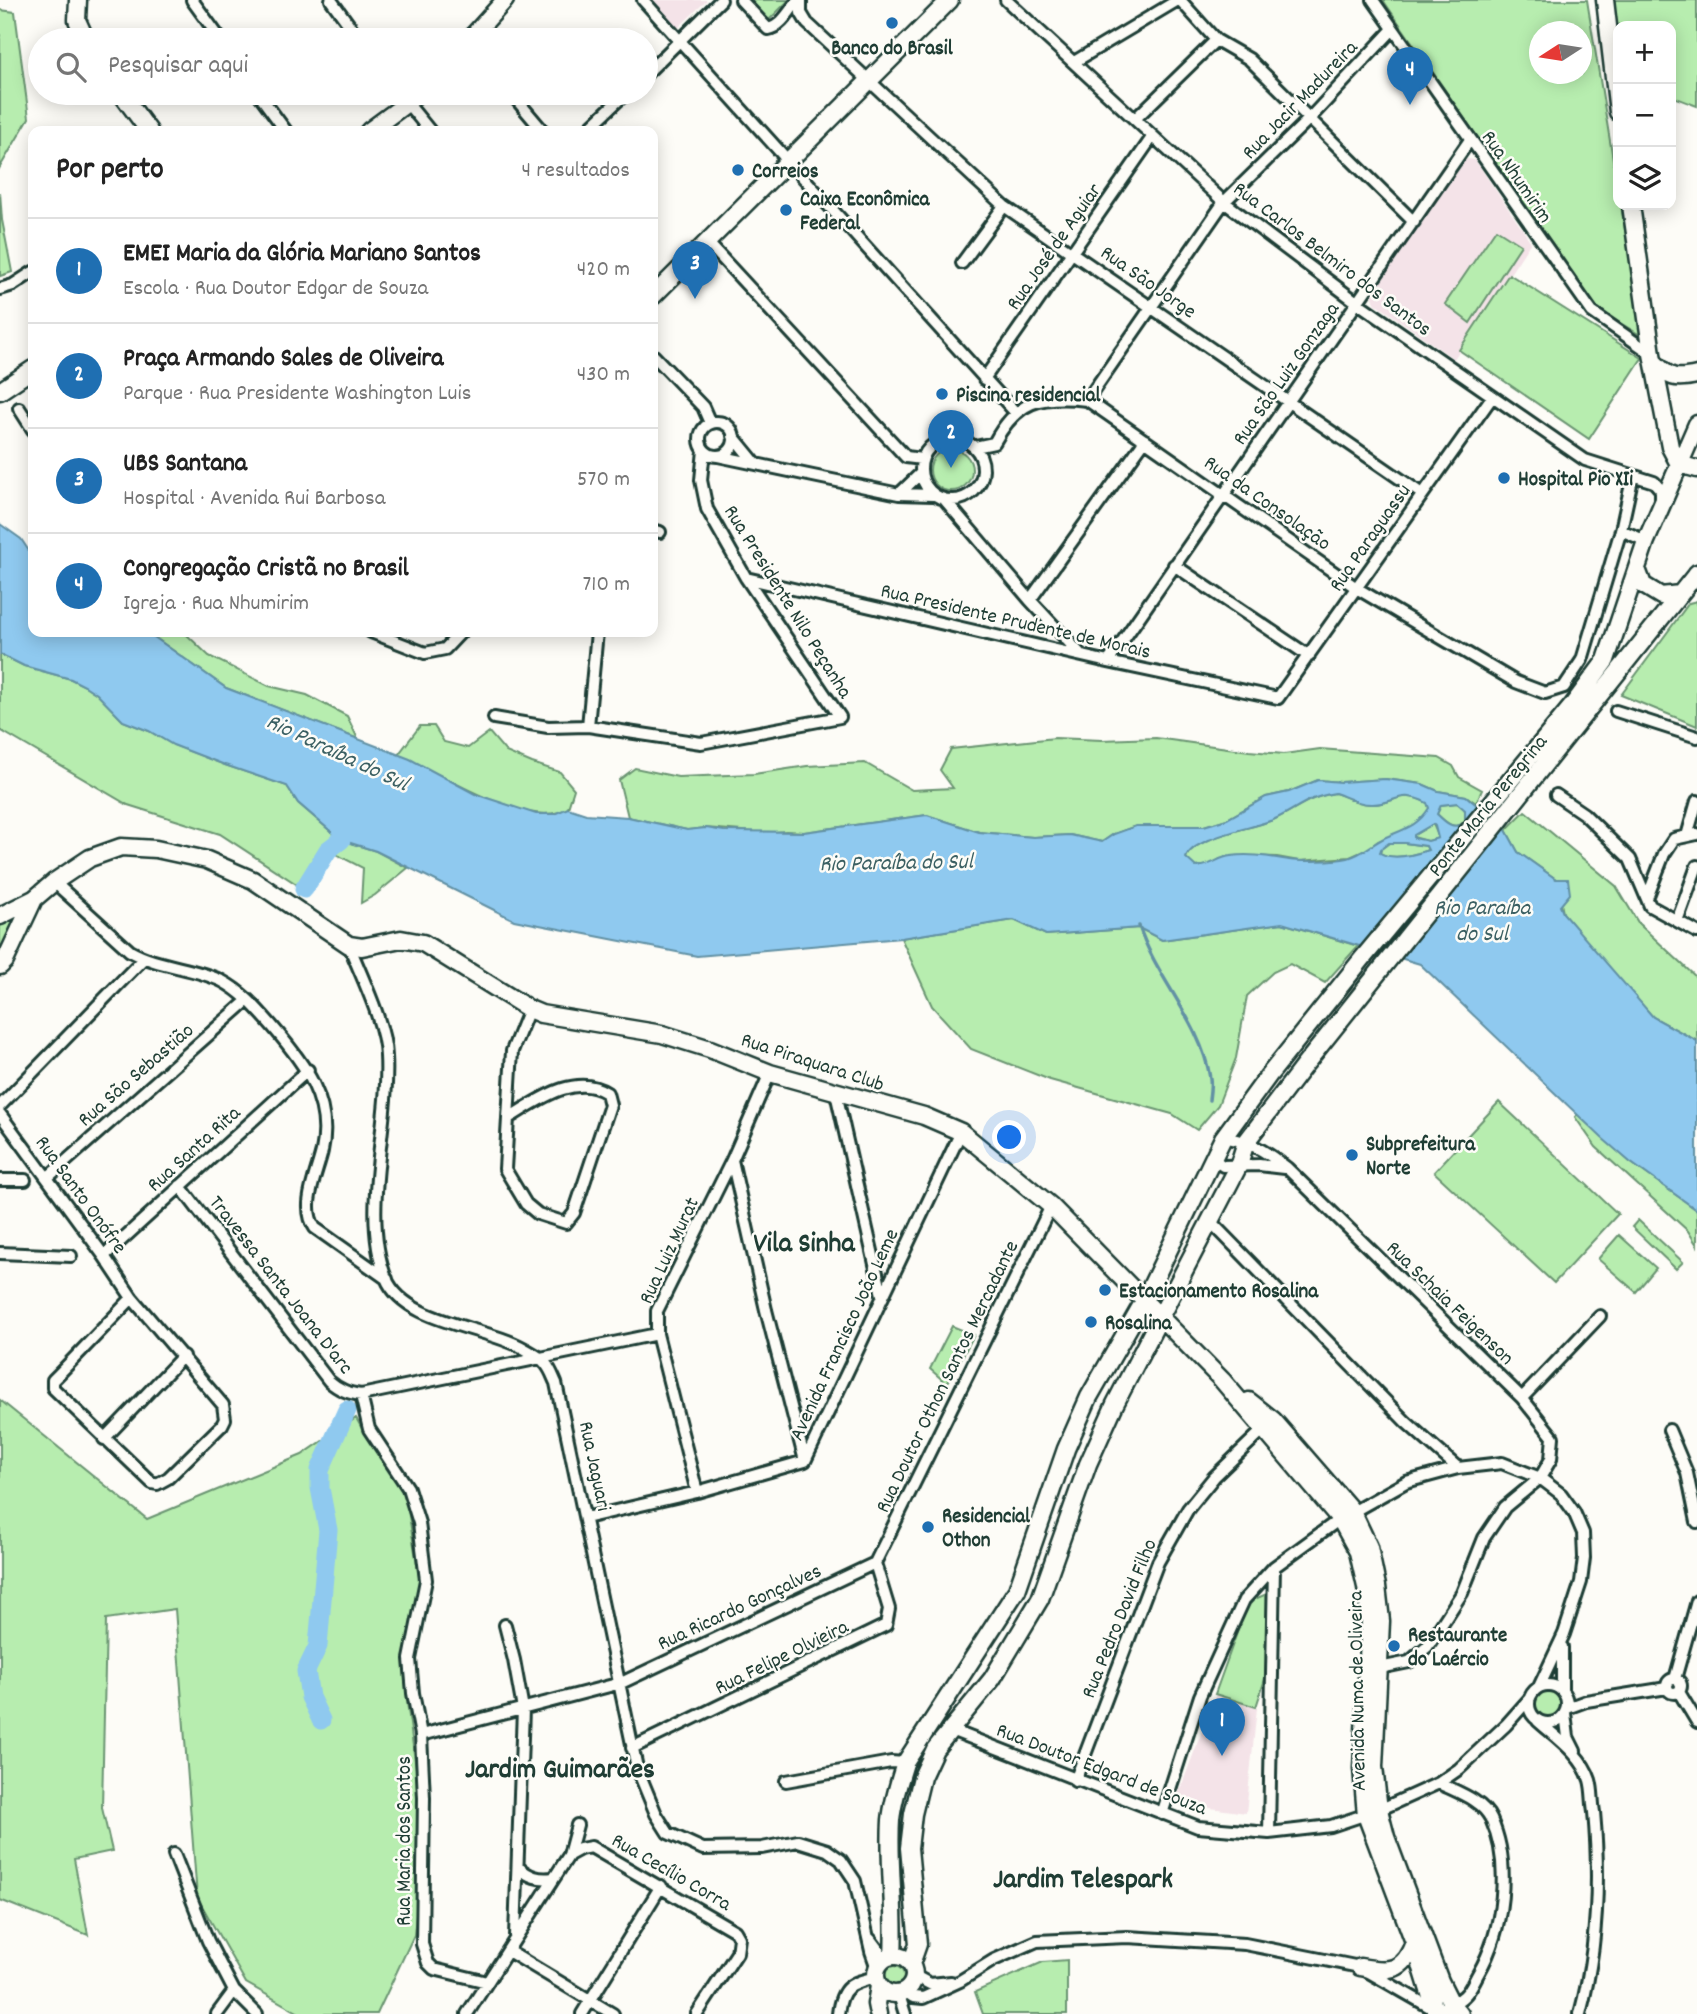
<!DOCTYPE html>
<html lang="pt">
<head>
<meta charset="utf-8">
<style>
  :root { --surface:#fff; --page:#f6f6f6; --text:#222; --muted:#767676; --line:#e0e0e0; --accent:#1f6fb2 }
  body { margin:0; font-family:Dekko,sans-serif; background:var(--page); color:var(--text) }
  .controls { position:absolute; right:21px; top:21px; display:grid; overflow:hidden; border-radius:14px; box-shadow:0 4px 18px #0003 }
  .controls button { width:63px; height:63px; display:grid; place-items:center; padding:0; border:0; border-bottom:2px solid var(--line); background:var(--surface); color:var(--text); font:35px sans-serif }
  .compass { position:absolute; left:1529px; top:21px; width:63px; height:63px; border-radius:50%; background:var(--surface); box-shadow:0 4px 18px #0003; rotate:258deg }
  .you { position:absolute; left:1010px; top:1138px; width:24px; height:24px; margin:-18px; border:5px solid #fff; border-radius:50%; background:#1a73e8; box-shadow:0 0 0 10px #1a73e833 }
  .badge { display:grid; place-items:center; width:46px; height:46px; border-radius:50%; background:var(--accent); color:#fff; font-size:23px; font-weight:700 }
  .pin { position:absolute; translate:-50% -58px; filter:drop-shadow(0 2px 4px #0008) }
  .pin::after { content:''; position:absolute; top:37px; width:24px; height:21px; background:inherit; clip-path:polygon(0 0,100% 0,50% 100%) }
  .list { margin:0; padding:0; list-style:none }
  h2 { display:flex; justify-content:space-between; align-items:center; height:91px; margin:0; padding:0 28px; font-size:30px }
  h2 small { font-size:23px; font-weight:400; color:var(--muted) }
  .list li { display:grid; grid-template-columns:46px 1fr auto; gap:21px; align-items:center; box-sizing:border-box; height:105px; padding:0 28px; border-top:2px solid var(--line) }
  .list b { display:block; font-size:26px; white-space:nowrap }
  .list p { margin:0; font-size:23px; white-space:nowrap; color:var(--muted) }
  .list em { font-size:23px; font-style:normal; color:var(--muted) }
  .icon { flex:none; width:38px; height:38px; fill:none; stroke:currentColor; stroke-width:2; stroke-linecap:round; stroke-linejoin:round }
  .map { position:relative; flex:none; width:1697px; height:2014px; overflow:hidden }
  .search { position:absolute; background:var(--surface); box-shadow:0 4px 18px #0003; left:28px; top:28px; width:630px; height:77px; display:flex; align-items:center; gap:18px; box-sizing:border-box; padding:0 24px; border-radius:38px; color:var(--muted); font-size:26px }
  .panel { position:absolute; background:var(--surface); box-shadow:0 4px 18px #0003; left:28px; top:126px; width:630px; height:511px; border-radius:14px }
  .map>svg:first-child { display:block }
  .built { fill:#f4e3e8 }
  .green { fill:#b7edaf; stroke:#6b9572; stroke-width:2; fill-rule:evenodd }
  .water { fill:#8fc9ef; stroke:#6291a4; stroke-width:2; fill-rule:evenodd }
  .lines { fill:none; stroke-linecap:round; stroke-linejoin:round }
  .stream { stroke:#6291a4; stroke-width:3.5 }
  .river { stroke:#8fc9ef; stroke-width:19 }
  .street-casing { stroke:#1f3d34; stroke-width:16 }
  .secondary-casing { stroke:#1f3d34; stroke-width:21 }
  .street { stroke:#fdfcf7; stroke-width:10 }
  .secondary { stroke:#fdfcf7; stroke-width:16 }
  .poi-dot { fill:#1f6fb2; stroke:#fdfcf7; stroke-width:2.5 }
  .labels { text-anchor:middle; stroke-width:5; stroke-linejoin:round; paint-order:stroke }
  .poi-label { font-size:21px; font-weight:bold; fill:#1f3d34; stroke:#fdfcf7; text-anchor:start }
  .street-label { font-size:21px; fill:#1f3d34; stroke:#fdfcf7 }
  .water-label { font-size:23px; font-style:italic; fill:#3b6063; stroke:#fdfcf7 }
  .district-label { font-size:28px; font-weight:bold; fill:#1f3d34; stroke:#fdfcf7 }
</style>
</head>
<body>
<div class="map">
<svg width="1697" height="2014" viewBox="0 0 1697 2014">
  <rect width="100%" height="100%" fill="#fdfcf7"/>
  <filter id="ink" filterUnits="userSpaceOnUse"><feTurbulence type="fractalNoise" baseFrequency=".0143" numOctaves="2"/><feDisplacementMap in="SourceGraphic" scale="14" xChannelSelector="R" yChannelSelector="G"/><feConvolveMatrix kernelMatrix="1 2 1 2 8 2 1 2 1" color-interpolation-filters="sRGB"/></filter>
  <g filter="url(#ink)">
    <!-- built -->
    <path class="built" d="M653 0H707L678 28Z
      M1467 159 1475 160 1531 242 1454 359 1375 303 1372 294 1462 163Z
      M1216 1694 1257 1708 1246 1813 1175 1803Z"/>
    <!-- green -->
    <path class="green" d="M748 0H789L768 21Z
      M1383 0H1587L1618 190V205H1621L1642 336 1595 308ZM1540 32H1582V74H1540Z
      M1614 0H1697V106L1671 96V26H1618V45Z
      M0 10 15 12 29 118 0 167Z
      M0 192 2 220 12 272 0 276Z
      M1496 229 1521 245 1470 323 1445 304Z
      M1509 274 1642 358 1589 439 1459 350Z
      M930 470a21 21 0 1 1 42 0a21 21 0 1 1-42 0Z
      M1697 601V726L1621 695 1689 603Z
      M147 632H184L209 656 269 686 307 695 347 716 358 739 226 688Z
      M0 654 24 666 71 679 85 686 97 694 123 721 149 731 174 745 225 765 287 786 298 803 341 840 376 851 408 868 375 895 361 903 363 868 328 850 304 889 220 834 128 805 0 730Z
      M420 726H434L444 742 468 748 489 732 506 752 532 763 560 772 574 789 568 808C528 833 437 770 398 755Z
      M1055 738 1102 740 1156 738 1249 751 1284 754 1320 749 1439 758 1453 766 1459 777 1482 790 1476 803 1466 796 1438 791 1422 784 1386 779 1341 782 1318 780 1289 792 1266 797 1227 819 1204 826H1136L1114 834 1102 842 1070 835 1033 837 979 832 927 815 804 832 786 831 766 833 706 828 687 830 628 817 619 780 635 768 678 777 754 774 807 766 865 763 912 790 953 788 940 770 951 749Z
      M1335 793C1348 797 1359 805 1373 804 1398 803 1399 789 1428 803L1429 809 1422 820 1413 827 1378 841 1368 849 1350 857 1299 861 1277 857 1247 856 1220 859 1212 865 1195 867 1186 858C1191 837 1256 828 1275 819 1299 808 1305 798 1335 793Z
      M1457 803C1467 807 1466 814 1465 822 1453 831 1446 822 1437 814L1441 805Z
      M1525 811 1616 886 1639 924 1697 978V1041L1653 1017 1615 975 1563 913 1556 879 1518 852 1506 830Z
      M1433 824 1439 838 1428 841 1413 837 1414 835Z
      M1389 843H1405L1426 846 1428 850C1414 855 1394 861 1380 853L1381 849Z
      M16 916 15 924 0 951V926Z
      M1014 920 1046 935 1139 928 1162 940 1282 923 1358 946 1325 983 1290 964 1273 972 1247 996 1236 1058 1218 1105 1197 1130 1172 1114 1050 1080 971 1049 932 1006 901 938Z
      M1499 1102 1618 1214 1554 1283 1434 1172Z
      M1577 1114 1630 1162 1697 1210V1245L1688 1231 1596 1147 1575 1117Z
      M1638 1220 1683 1262 1676 1269 1632 1227Z
      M1619 1235 1656 1268 1636 1292 1598 1259Z
      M952 1326 974 1335 947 1384 930 1369Z
      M0 1400 147 1519 302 1455 356 1418 369 1441 405 1492 420 1582 417 1620 404 1657 407 1702 418 1783 416 1915 414 1935 377 2014H301L246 1983 197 1897 175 1609 106 1619 102 1808 112 1851 74 1859 88 1935 0 1900Z
      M1271 1592 1265 1679 1256 1707 1215 1694 1248 1602Z
      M1533 1704a14 14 0 1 1 28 0a14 14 0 1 1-28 0Z
      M1067 1960V2014H983L975 1992 1043 1962Z
      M884 1976a10 10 0 1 1 20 0a10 10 0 1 1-20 0Z"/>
    <!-- water -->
    <path class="water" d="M0 524 21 539 33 557V632H147L226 688 410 759 475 794 536 814H554L568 808 586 814 628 817 687 830 706 828 724 831 804 832 927 815 979 832 1033 837 1070 835 1102 842 1114 834 1136 826H1204L1227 819 1266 797 1289 792 1318 780 1341 782 1385 779 1422 784 1438 791 1466 796 1506 830 1518 852 1556 879H1568L1570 894 1560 906 1563 913 1653 1017 1697 1041V1210L1630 1162 1602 1138 1420 964 1282 923 1162 940 1139 928 1046 935 1014 920 901 938 697 956 514 920 376 851 341 840 298 803 287 786 225 765 173 745 149 731 123 721 97 694 85 686 71 679 24 666 0 654ZM1335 793C1348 797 1359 805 1373 804 1398 803 1399 789 1427 803L1429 808C1418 826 1404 829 1386 837 1373 843 1363 854 1348 858 1335 861 1303 862 1289 860 1270 857 1250 853 1231 856 1218 857 1212 866 1196 867L1186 858C1192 837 1256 828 1275 819 1299 808 1305 798 1335 793ZM1457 803 1465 810V822C1453 831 1445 822 1437 814L1441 805ZM1433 824 1435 826 1438 838 1428 841 1414 838V835ZM1389 843H1405L1426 846 1428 850C1414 855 1394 861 1380 853L1381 849Z"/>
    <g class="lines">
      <!-- stream -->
      <path class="stream" d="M1139 926C1156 978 1202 1024 1210 1078 1211 1085 1210 1093 1209 1100"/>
      <!-- river -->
      <path class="river" d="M304 889 328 850 341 840 344 816
        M321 1720 310 1697 306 1671 318 1646 328 1530 320 1488V1470L347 1410"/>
      <!-- street casing -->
      <g class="street-casing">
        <path id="street" d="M192 0 221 40
          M331 0 360 40
          M643 0 1015 412
          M741 0 768 29C781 27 790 10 798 0
          M801 0V13L807 23 1004 206 1422 494
          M1006 0 1224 202 1358 303 1585 460 1654 482 1661 490V502
          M1180 0 1216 40 1249 59 1414 222
          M1373 0 1592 312 1652 354
          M1074 62 1178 0
          M646 74 721 0
          M258 93 286 131
          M399 93 430 131
          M511 93 543 131
          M1135 119 1216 40
          M586 131 626 93
          M708 243 906 457 922 459
          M962 263 1004 206
          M0 289 13 285 33 272
          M653 355 703 407 710 423
          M984 379 1153 136
          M1087 400 1224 202 1310 118 1393 29
          M19 408 33 430
          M700 439a17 17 0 1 1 34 0a17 17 0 1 1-34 0Z
          M733 436 756 464
          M921 469a31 31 0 1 1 62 0a31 31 0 1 1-62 0Z
          M975 447 994 443C1017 400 1040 395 1087 400L1358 589 1516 682 1545 693 1564 687 1582 660 1621 530 1633 475
          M718 456 899 494 933 495
          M899 494 921 473
          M945 500 1030 600 1081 655
          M653 530 660 532
          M1621 530 1646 541
          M1174 565 1309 656
          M746 578 1108 662 1278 698 1492 397
          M1030 600 1145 440
          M371 632 425 653 445 649 461 632
          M1108 662 1469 141
          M1616 711 1697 737
          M494 718 548 727 588 726 701 743 840 717 746 578 707 509 701 480 704 450
          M588 726 597 632
          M1556 795 1584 814 1630 859 1650 906 1697 932
          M1687 836 1697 801
          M54 882 130 951C158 967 193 967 222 981 243 992 258 1010 273 1027 304 1063 333 1101 322 1151 317 1174 300 1206 315 1228L387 1279
          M1647 898 1664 854 1674 839 1697 834
          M1677 921 1697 866
          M349 945C361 976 385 1023 386 1056 390 1124 360 1213 386 1278 405 1324 486 1326 525 1349 532 1353 541 1357 546 1364 551 1370 553 1377 556 1383L637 1768 656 1814 668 1833 703 1849 762 1848 798 1841 827 1850 841 1860 855 1881 871 1951 878 1971
          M836 1093 882 1295
          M0 1106 143 959
          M0 1114 104 1256 132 1298 223 1405 225 1419 222 1425 168 1478 157 1484 152 1483 53 1388V1380L58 1375 132 1298
          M510 1117C537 1101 575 1072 607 1093L610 1105 574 1213 566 1223 538 1214 526 1204 505 1169 512 1051 529 1009
          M1223 1138C1248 1139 1268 1153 1287 1168L1522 1398 1553 1437 1551 1459 1540 1478 1505 1507 1484 1538 1462 1593 1427 1647 1409 1662 1375 1669
          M1213 1159 1223 1166 1259 1165 1284 1168
          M732 1160 766 1310 805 1461
          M47 1178 248 1000
          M0 1180H25
          M180 1186 329 1381C339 1390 348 1393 361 1395L657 1334
          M1211 1222 1406 1422 1458 1468
          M0 1253 71 1256
          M104 1256 308 1070
          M361 1395 369 1429 408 1488 419 1523 426 1580 410 1659 413 1693 421 1735
          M1522 1398 1600 1316
          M1669 1430 1687 1473 1697 1522
          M104 1439 183 1356
          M697 1492 657 1334V1311L732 1160 770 1073
          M585 1518 697 1492 805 1461 961 1132
          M875 1563 1051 1206
          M505 1625 514 1660 523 1709 515 1936
          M1562 1647V1691
          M1667 1686a7 7 0 1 1 14 0a7 7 0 1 1-14 0Z
          M1675 1679 1697 1601
          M1529 1704a19 19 0 1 1 38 0a19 19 0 1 1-38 0Z
          M1679 1692 1697 1722
          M1567 1708 1586 1701 1667 1688
          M1565 1713 1568 1737 1575 1751
          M1538 1721C1557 1738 1582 1755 1590 1780 1593 1790 1592 1802 1594 1812 1600 1878 1597 1950 1580 2014
          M951 1730 1198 1827 1269 1833 1331 1826 1379 1810 1439 1783 1459 1769 1506 1725 1530 1698
          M632 1748 886 1625 889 1609 875 1563
          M786 1781 891 1762 905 1763
          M1075 1781 1158 1562 1188 1509 1214 1477 1267 1426
          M1162 1814 1200 1696 1244 1600 1274 1567 1340 1519 1406 1482 1458 1468 1502 1463 1540 1478 1561 1494 1574 1512 1583 1533 1584 1558 1581 1582 1564 1634 1539 1687
          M1269 1833 1274 1567
          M174 1854 208 1941 234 1991 257 2014
          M569 1855 577 1825
          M518 1867C529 1877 539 1880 553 1878
          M870 1939 885 1959
          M508 1951 613 2014
          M915 1976 930 1984 951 1982
          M487 1982 434 1969 428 1963 422 1944 424 1798 421 1735 621 1683 875 1563
          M906 1992 913 1997 923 1998 960 1981 994 1960 1037 1941 1127 1937 1245 1944 1360 1967 1435 2010C1446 2007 1456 2004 1464 1996 1470 1991 1474 1981 1478 1974 1503 1931 1512 1865 1491 1819 1482 1800 1457 1792 1439 1783
          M899 1995 905 2014
          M217 2014 234 1991
          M467 2014 569 1855 580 1849 591 1847 735 1931 739 1938 737 1953 697 2014
          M582 2014 661 1886
          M838 2014C841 1986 851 1983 876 1977"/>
      </g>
      <!-- secondary casing -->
      <g class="secondary-casing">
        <path id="secondary" d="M78 0 77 20 86 40
          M1605 0 1618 112
          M469 40 505 0
          M121 93 149 131
          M369 131 407 103 417 93
          M1631 205 1652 354 1670 447 1679 464
          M653 296 950 0
          M1654 362C1669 378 1675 380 1697 375
          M0 391 33 369
          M1679 464 1697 469
          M1637 569 1643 585 1661 596 1680 594
          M0 916 34 899
          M0 966 5 961 34 899 54 882 90 858 121 847 156 849 207 860 253 880 349 945 362 947 401 939 423 943 529 1009 541 1014 662 1034 710 1049 770 1073 924 1116 961 1132 1051 1206 1222 1380 1340 1519 1358 1552 1366 1587 1370 1621 1362 1768 1366 1815 1414 1942 1435 2010 1440 2014
          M1249 1401 1273 1420 1352 1511 1369 1547 1377 1586 1381 1621 1374 1767 1379 1810 1386 1837 1440 1981 1452 2005 1460 2014
          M876 1975a19 19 0 1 1 38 0a19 19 0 1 1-38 0Z
          M893 1956C896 1911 888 1865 891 1820 893 1800 899 1782 905 1763L1017 1590 1066 1449 1089 1397 1144 1301 1223 1138 1269 1075 1362 959 1572 706 1606 660 1646 541 1697 424
          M911 1964 918 1944 909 1848 913 1814 922 1777 935 1749 992 1679 1040 1599 1088 1464 1115 1404 1238 1167 1246 1142 1303 1067 1697 573
          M1360 1967C1388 1972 1404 1973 1414 1942
          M878 2014 876 2004 879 1986"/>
      </g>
      <!-- street -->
      <use href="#street" class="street"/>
      <!-- secondary -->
      <use href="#secondary" class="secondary"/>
    </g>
  </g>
  <!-- markers -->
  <g class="poi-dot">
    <circle cx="892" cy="23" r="7"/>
    <circle cx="738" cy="170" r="7"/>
    <circle cx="786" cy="210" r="7"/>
    <circle cx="942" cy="394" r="7"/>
    <circle cx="1504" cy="478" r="7"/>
    <circle cx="1352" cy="1155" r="7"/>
    <circle cx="1105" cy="1290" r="7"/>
    <circle cx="1091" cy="1322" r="7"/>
    <circle cx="928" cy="1527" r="7"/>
    <circle cx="1394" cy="1646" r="7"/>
  </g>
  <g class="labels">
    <!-- poi labels -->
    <g class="poi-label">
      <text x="892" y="54" text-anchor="middle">Banco do Brasil</text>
      <text x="752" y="177">Correios</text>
      <text x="800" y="205">Caixa Econômica<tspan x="800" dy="24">Federal</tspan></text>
      <text x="956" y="401">Piscina residencial</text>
      <text x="1518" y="485">Hospital Pio XIi</text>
      <text x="1366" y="1150">Subprefeitura<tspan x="1366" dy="24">Norte</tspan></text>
      <text x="1119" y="1297">Estacionamento Rosalina</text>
      <text x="1105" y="1329">Rosalina</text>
      <text x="942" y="1522">Residencial<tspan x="942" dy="24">Othon</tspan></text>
      <text x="1408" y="1641">Restaurante<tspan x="1408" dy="24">do Laércio</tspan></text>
    </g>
    <!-- street labels -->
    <g class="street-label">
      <text transform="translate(1299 99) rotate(-46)" y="7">Rua Jacir Madureira</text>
      <text transform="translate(1518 176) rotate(55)" y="7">Rua Nhumirim</text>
      <text transform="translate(1053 246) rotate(-55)" y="7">Rua José de Aguiar</text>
      <text transform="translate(1333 258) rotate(37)" y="7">Rua Carlos Belmiro dos Santos</text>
      <text transform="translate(1149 281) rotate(35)" y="7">Rua São Jorge</text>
      <text transform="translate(1285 373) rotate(-55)" y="7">Rua São Luiz Gonzaga</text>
      <text transform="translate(1268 502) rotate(35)" y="7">Rua da Consolação</text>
      <text transform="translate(1369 537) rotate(-55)" y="7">Rua Paraguassu</text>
      <text transform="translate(789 601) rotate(58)" y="7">Rua Presidente Nilo Peçanha</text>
      <text transform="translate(1016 620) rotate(13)" y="7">Rua Presidente Prudente de Morais</text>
      <text transform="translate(1487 805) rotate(-51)" y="7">Ponte Maria Peregrina</text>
      <text transform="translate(813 1061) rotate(18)" y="7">Rua Piraquara Club</text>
      <text transform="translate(135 1074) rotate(-41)" y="7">Rua São Sebastião</text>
      <text transform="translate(193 1148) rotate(-42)" y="7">Rua Santa Rita</text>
      <text transform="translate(82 1194) rotate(54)" y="7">Rua Santo Onófre</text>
      <text transform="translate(668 1250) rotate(-65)" y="7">Rua Luiz Murat</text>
      <text transform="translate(282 1284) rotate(52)" y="7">Travessa Santa Joana D'arc</text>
      <text transform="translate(1451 1302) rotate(44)" y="7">Rua Schaia Feigenson</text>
      <text transform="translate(843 1334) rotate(-65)" y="7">Avenida Francisco João Leme</text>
      <text transform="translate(946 1376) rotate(-64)" y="7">Rua Doutor Othon Santos Mercadante</text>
      <text transform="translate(596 1466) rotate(78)" y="7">Rua Jaguari</text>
      <text transform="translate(739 1606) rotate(-25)" y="7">Rua Ricardo Gonçalves</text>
      <text transform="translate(1118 1618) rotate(-68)" y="7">Rua Pedro David Filho</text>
      <text transform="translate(781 1656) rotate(-26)" y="7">Rua Felipe Olvieira</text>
      <text transform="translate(1356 1691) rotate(-91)" y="7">Avenida Numa de Oliveira</text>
      <text transform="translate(1102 1768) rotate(21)" y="7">Rua Doutor Edgard de Souza</text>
      <text transform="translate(403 1841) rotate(-90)" y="7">Rua Maria dos Santos</text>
      <text transform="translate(672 1871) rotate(30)" y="7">Rua Cecílio Corra</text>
    </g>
    <!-- water labels -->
    <g class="water-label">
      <text transform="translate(338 751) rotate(25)" y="8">Rio Paraíba do Sul</text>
      <text transform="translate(896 861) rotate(-1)" y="8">Rio Paraíba do Sul</text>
      <text x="1482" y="914">Rio Paraíba<tspan x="1482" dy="26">do Sul</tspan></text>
    </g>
    <!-- district labels -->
    <g class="district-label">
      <text x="804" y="1251">Vila Sinha</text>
      <text x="560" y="1777">Jardim Guimarães</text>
      <text x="1083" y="1887">Jardim Telespark</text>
    </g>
  </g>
</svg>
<div class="controls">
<button>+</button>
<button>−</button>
<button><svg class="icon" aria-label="layers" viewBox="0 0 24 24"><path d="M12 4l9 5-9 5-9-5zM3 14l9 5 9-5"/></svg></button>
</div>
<svg class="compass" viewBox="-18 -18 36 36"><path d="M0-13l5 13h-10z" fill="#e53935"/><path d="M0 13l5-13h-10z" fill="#767676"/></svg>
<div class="you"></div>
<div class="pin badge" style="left:1222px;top:1756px">1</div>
<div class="pin badge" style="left:951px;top:468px">2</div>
<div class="pin badge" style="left:695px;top:299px">3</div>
<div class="pin badge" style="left:1410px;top:105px">4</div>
<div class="search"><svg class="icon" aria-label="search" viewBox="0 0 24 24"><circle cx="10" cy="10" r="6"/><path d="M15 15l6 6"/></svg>Pesquisar aqui</div>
<section class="panel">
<h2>Por perto<small>4 resultados</small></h2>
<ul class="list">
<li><span class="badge">1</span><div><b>EMEI Maria da Glória Mariano Santos</b><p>Escola · Rua Doutor Edgar de Souza</p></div><em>420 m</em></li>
<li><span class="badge">2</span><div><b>Praça Armando Sales de Oliveira</b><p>Parque · Rua Presidente Washington Luis</p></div><em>430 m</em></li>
<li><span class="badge">3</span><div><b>UBS Santana</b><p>Hospital · Avenida Rui Barbosa</p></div><em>570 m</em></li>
<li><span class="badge">4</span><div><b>Congregação Cristã no Brasil</b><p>Igreja · Rua Nhumirim</p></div><em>710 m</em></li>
</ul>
</section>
</div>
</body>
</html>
